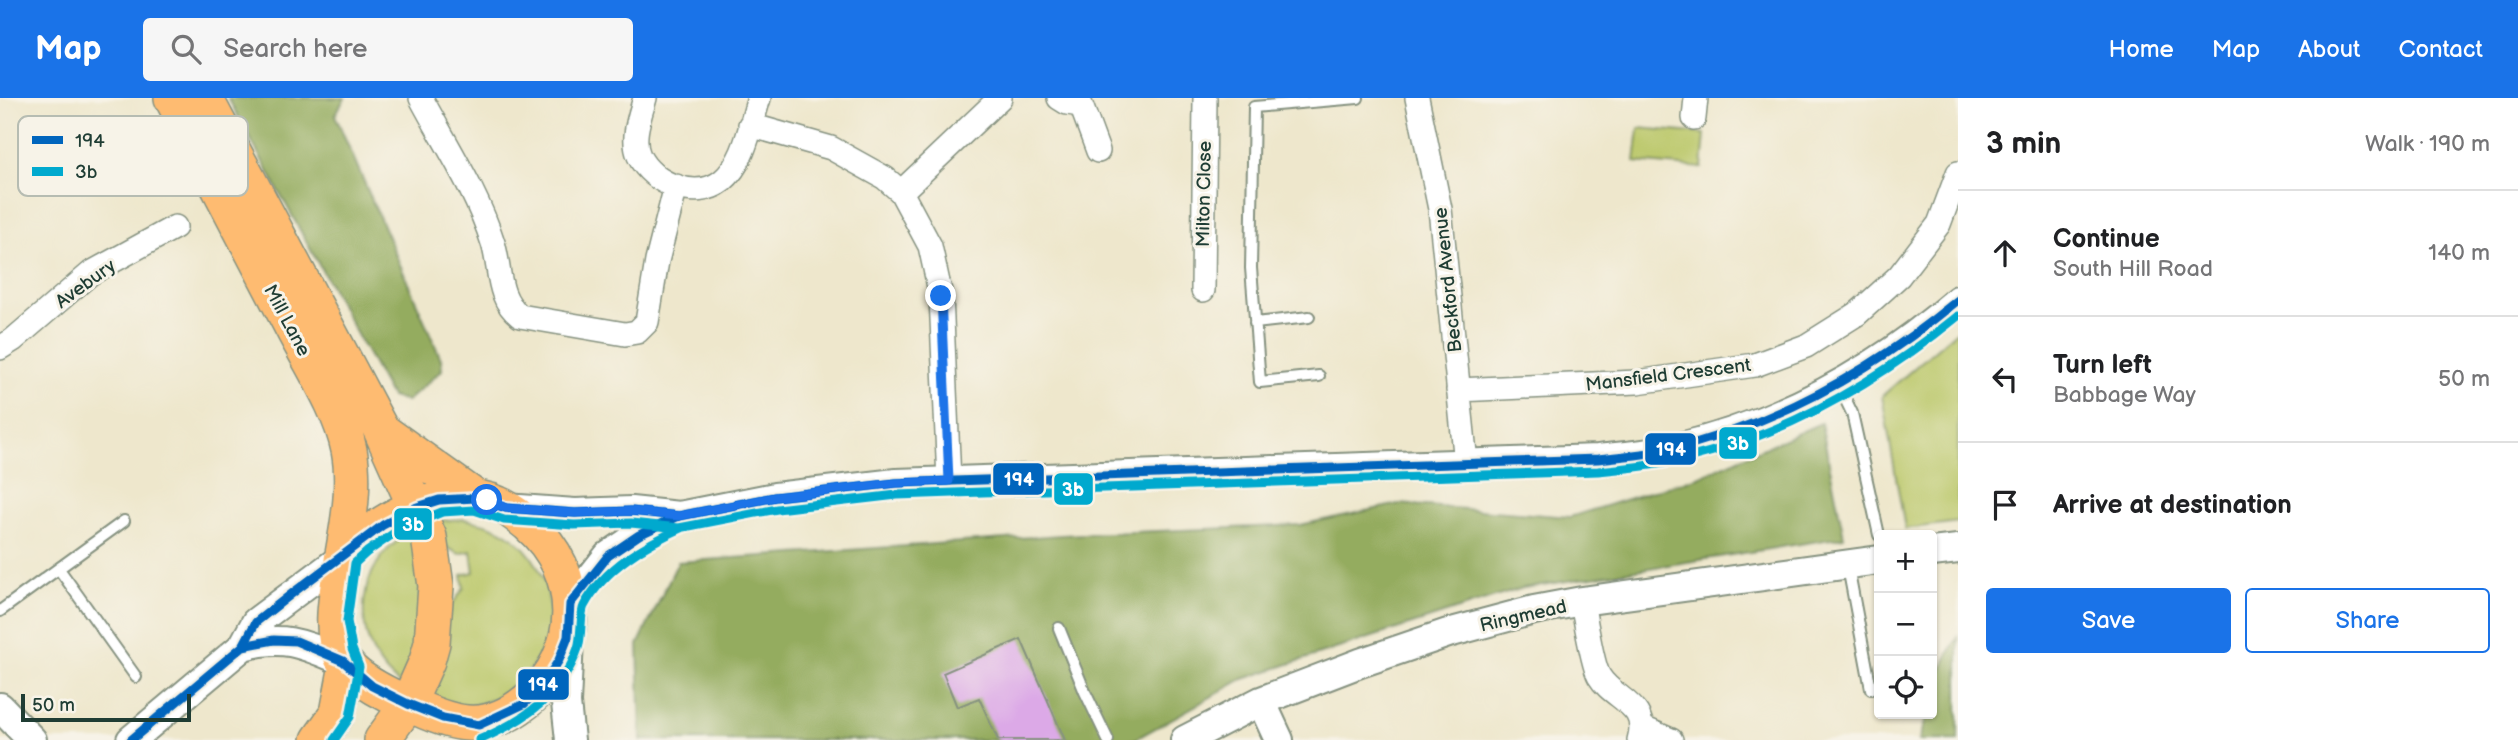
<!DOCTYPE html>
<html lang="en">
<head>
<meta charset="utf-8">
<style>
  :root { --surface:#fff; --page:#f6f6f6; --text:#202124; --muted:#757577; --line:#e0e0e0; --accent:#1a73e8 }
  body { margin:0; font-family:"Balsamiq Sans",sans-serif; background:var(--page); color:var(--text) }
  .controls { position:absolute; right:21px; bottom:21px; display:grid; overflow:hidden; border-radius:7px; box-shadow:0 2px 5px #0004 }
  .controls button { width:63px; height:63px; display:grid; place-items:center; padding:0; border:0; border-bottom:2px solid var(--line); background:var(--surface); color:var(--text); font:35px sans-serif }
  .scale { position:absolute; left:21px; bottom:18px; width:170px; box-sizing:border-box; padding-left:7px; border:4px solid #1f3d34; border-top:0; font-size:19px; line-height:24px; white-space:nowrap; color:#1f3d34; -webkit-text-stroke:5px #f7f3e8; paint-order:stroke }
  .stop { position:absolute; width:21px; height:21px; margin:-16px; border:5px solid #1a73e8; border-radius:50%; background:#fff }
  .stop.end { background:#1a73e8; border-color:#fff; box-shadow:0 2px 7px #0008 }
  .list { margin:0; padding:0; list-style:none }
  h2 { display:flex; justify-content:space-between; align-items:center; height:91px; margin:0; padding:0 28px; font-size:30px }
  h2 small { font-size:23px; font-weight:400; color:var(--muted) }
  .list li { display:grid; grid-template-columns:46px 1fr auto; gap:21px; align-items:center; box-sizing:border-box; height:126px; padding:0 28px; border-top:2px solid var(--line) }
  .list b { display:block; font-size:26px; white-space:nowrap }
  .list p { margin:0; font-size:23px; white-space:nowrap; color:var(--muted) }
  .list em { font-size:23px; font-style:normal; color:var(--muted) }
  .actions { display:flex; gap:14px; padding:21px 28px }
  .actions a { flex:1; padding:16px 0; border:2px solid var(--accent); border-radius:7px; text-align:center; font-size:24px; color:var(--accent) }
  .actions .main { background:var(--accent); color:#fff }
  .icon { flex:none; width:38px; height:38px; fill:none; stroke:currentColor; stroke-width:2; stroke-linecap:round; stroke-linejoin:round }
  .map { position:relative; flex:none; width:1958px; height:642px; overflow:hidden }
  header { display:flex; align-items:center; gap:42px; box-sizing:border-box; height:98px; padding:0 35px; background:var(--accent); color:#fff }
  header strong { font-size:33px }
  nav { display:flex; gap:38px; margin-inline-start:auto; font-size:24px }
  .search { width:490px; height:63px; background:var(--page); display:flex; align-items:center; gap:18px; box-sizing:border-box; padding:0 24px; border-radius:7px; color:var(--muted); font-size:26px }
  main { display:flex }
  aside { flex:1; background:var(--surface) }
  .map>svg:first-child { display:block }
  .green { fill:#bbc86a; stroke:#6d824f; stroke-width:2 }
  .forest { fill:#94ac5e; stroke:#5a7449; stroke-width:2 }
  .building { fill:#dca9e7 }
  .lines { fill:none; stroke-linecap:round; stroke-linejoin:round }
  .service-casing { stroke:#869280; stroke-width:14 }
  .minor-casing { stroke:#869280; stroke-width:26 }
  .tertiary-casing { stroke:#869280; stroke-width:32 }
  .primary-casing { stroke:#869280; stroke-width:38 }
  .service { stroke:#fff; stroke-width:10 }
  .minor { stroke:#fff; stroke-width:23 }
  .tertiary { stroke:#fff; stroke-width:28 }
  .primary { stroke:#febb71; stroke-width:35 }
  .bus-1-casing { stroke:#f7f3e8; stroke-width:14 }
  .bus-2-casing { stroke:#f7f3e8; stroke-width:14 }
  .bus-1 { stroke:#0065bd; stroke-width:9 }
  .bus-2 { stroke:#00a9ce; stroke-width:9 }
  .route { stroke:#1a73e8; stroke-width:9 }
  .labels { text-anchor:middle; stroke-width:6; stroke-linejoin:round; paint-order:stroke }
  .street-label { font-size:19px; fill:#1f3d34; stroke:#f7f3e8 }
  .key { fill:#f7f3e8; stroke:#b6bcb2; stroke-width:2 }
  .key-label { font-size:19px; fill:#1f3d34 }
  .line-badge { stroke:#f7f3e8; stroke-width:2.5 }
  .badge-label { font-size:19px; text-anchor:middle; font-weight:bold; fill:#fff }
</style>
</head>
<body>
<header>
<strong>Map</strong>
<div class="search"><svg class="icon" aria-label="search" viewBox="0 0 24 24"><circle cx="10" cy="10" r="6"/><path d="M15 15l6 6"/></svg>Search here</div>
<nav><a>Home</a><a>Map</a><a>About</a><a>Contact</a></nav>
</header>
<main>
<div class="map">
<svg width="1958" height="642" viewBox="0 0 1958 642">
  <rect width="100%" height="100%" fill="#f7f3e8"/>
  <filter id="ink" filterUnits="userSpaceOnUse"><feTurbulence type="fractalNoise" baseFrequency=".0143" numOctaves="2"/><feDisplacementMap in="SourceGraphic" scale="14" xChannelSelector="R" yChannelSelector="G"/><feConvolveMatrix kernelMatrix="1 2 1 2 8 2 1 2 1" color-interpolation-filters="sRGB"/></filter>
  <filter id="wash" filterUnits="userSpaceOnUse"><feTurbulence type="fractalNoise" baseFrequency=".00686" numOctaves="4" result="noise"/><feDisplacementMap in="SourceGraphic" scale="28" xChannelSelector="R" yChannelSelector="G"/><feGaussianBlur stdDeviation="1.57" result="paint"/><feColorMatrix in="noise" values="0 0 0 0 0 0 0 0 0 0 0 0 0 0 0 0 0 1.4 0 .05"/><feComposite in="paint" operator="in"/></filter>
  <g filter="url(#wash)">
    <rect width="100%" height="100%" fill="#eee7cc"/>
    <!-- green -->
    <path class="green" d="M1639 30 1705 36 1702 70 1635 64Z
      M1958 232V424L1905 431 1882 298Z
      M464 421C480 424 496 428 509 437 556 470 564 537 524 578 510 592 494 603 474 607 458 610 442 604 426 601L451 508 464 490 462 477 474 474 471 453 459 456 446 449 438 423Z
      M412 433 421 468 419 537 401 587C360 557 351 498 383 457 391 446 402 440 412 433Z"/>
    <!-- forest -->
    <path class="forest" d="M228 0H345L335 17 441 261 442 272 407 303 391 299Z
      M1821 325 1844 439 1523 490 1243 581 1134 642H641L638 547 678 464 1061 437 1300 427 1399 406 1570 419 1698 379Z
      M1958 539V642H1919L1928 616H1932C1932 589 1944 562 1958 539Z"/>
    <g id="blocks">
      <!-- building -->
      <path class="building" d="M1021 541 1065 642H998L979 600 957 609 943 575Z"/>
    </g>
  </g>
  <g filter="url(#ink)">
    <use href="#blocks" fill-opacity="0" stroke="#869280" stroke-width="2"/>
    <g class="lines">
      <!-- service casing -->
      <g class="service-casing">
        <path id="service" d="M1255 225 1309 219
          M1319 278 1260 284 1251 170 1254 9 1358 0
          M1839 288 1852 315 1879 437
          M1848 469 1871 591
          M59 471 136 579
          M0 513 124 423
          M1059 530 1085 594 1108 642"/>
      </g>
      <!-- minor casing -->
      <g class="minor-casing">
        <path id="minor" d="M421 0C446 47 477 94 493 145 501 171 496 199 520 218L625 236 637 234 647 224 657 163 676 88
          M645 0C640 18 631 40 639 58 652 86 696 103 722 83 745 64 750 28 759 0
          M1059 0 1067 5 1081 7
          M1417 0 1440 111 1466 365
          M1081 7 1098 53
          M1694 20 1696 0
          M750 27 831 50 885 80 901 94 930 148 941 198 949 383
          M901 94 1000 0
          M1203 192 1205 0
          M0 250 13 242 91 175 175 129
          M1458 292 1637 284 1755 267 1806 248 1857 216 1899 178 1939 126 1958 75
          M1582 503C1585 519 1592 566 1599 578 1613 602 1650 606 1639 642
          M1643 630 1671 642"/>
      </g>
      <!-- tertiary casing -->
      <g class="tertiary-casing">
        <path id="tertiary" d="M506 410 575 415 631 413 679 418 775 399 896 385 1598 361C1621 358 1645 357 1667 352 1776 328 1874 275 1958 202
          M1932 454 1958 451
          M570 506 608 458 639 437 679 418
          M569 542 566 605 570 642
          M243 548C286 536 305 547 343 563
          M1261 603 1279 642
          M0 609 32 642
          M131 642 243 548 256 524 343 459
          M1185 642 1261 603 1360 565 1448 535 1534 512 1582 503 1879 462"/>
      </g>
      <!-- primary casing -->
      <g class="primary-casing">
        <path id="primary" d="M172 0C212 76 252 153 292 229 311 266 341 311 349 352 356 388 348 427 342 462 338 493 328 530 342 560 353 582 396 601 418 610 459 629 489 634 527 603 584 556 584 474 528 426 519 419 509 410 498 406 445 383 378 421 343 459
          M205 0 381 332 429 439 436 488 432 545 427 563 408 606 382 642
          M381 332 476 400
          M319 642 338 615 347 567"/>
      </g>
      <!-- service -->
      <use href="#service" class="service"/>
      <!-- minor -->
      <use href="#minor" class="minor"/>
      <!-- tertiary -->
      <use href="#tertiary" class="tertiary"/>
      <!-- primary -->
      <use href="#primary" class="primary"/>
      <!-- bus-1 casing -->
      <g class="bus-1-casing">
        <path id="bus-1" d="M243 548 274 542 296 543 343 563 372 588 408 606 443 620 479 627 524 606 543 587 559 562 568 539 570 506 608 458 639 437 679 418
          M131 642 243 548 256 524 294 494 383 427 417 409 439 402 476 400 506 410 575 415 631 413 679 418 775 399 896 385 1598 361C1621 358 1644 357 1667 352 1777 327 1872 273 1958 202"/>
      </g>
      <!-- bus-2 casing -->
      <g class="bus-2-casing">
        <path id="bus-2" d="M334 642 350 619 359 569 352 551 347 523 355 465 367 454 400 431 442 414 474 412 504 422 574 427 631 425 679 430 777 411 897 397 1598 373C1620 371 1641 369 1663 365 1772 345 1872 288 1958 218
          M479 642C523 623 562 598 578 550 582 538 580 515 584 508 605 469 646 446 684 429"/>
      </g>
      <!-- bus-1 -->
      <use href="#bus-1" class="bus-1"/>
      <!-- bus-2 -->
      <use href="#bus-2" class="bus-2"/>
    </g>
  </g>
  <g class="lines" filter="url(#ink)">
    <!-- route -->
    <path class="route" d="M487 402 506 410 575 415 631 413 679 418 775 399 896 385 949 383 941 198"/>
  </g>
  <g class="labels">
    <!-- street labels -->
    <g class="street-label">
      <text transform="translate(1203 96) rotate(-89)" y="7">Milton Close</text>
      <text transform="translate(1447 182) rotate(-96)" y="7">Beckford Avenue</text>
      <text transform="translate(85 185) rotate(-36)" y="7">Avebury</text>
      <text transform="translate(288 222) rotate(62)" y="7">Mill Lane</text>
      <text transform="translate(1668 276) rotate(-7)" y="7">Mansfield Crescent</text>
      <text transform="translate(1523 517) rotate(-13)" y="7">Ringmead</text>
    </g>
  </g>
  <!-- legend -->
  <rect x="18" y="18" width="230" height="80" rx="10" class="key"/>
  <rect x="32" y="38" width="31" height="8" fill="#0065bd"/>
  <rect x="32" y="69" width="31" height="9" fill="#00a9ce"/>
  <g class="key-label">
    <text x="75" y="49">194</text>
    <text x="75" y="80">3b</text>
  </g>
  <g class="line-badge">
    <rect x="1718" y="328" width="40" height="34" rx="7" fill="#00a9ce"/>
    <rect x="1644" y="334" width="53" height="34" rx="7" fill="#0065bd"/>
    <rect x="992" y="364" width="53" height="34" rx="7" fill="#0065bd"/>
    <rect x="1053" y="374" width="41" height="34" rx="7" fill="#00a9ce"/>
    <rect x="393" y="409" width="40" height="34" rx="7" fill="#00a9ce"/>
    <rect x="517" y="570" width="53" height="33" rx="7" fill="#0065bd"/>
  </g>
  <g class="badge-label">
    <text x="1738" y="352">3b</text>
    <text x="1671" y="358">194</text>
    <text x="1019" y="388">194</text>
    <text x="1073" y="398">3b</text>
    <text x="413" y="433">3b</text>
    <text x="543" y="593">194</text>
  </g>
</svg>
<div class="controls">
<button>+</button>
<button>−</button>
<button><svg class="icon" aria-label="locate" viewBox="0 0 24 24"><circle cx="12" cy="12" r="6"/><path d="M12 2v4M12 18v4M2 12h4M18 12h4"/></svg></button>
</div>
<div class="scale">50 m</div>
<div class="stop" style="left:487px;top:402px"></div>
<div class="stop end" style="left:941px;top:198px"></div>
</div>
<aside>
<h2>3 min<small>Walk · 190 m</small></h2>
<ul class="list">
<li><svg class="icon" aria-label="ahead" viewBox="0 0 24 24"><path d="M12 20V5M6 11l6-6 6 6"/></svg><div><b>Continue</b><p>South Hill Road</p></div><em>140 m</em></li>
<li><svg class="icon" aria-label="left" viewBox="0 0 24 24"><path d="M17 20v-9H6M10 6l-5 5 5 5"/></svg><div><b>Turn left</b><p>Babbage Way</p></div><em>50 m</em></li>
<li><svg class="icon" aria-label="arrive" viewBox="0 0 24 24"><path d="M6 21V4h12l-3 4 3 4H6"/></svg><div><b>Arrive at destination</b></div></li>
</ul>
<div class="actions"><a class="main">Save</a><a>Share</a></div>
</aside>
</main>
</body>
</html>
